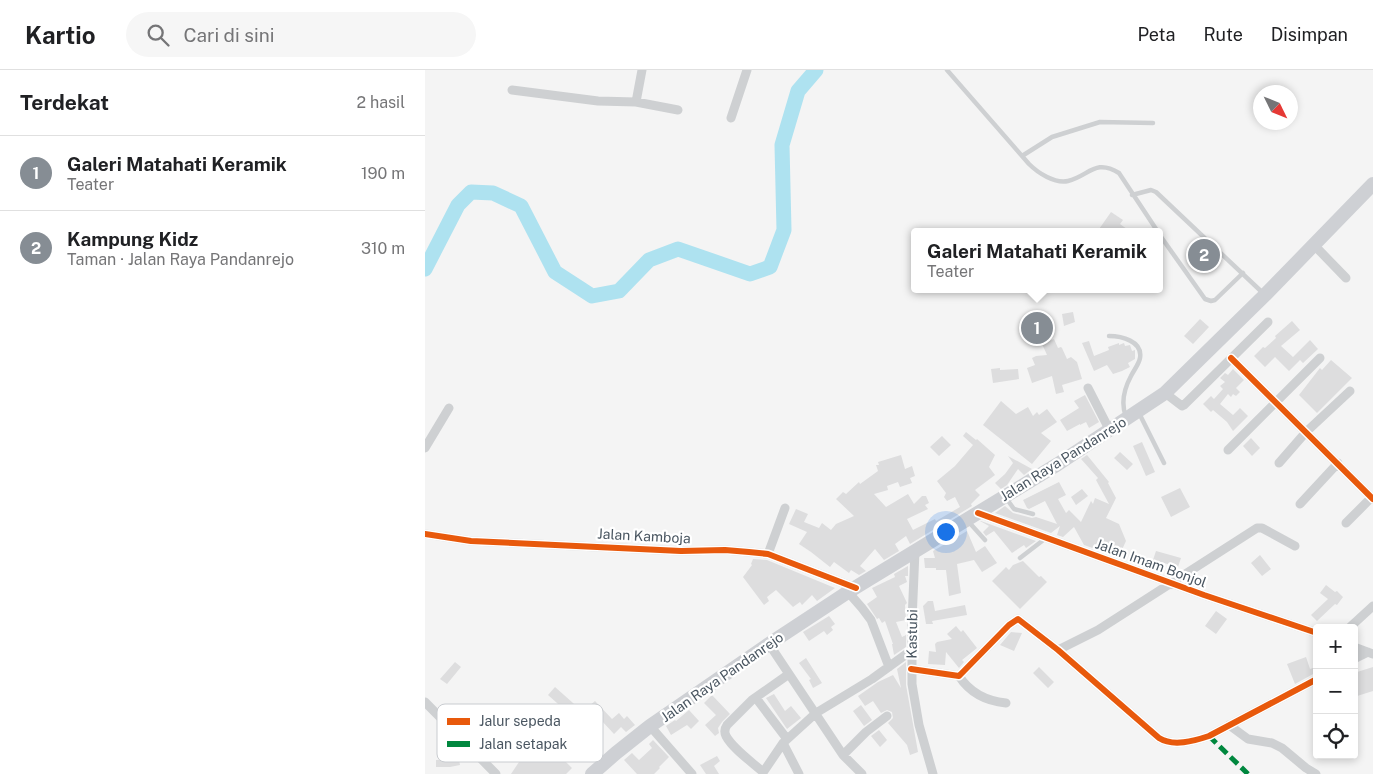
<!DOCTYPE html>
<html lang="id">
<head>
<meta charset="utf-8">
<style>
  :root { --surface:#fff; --page:#f6f6f6; --text:#202124; --muted:#757577; --line:#e0e0e0; --accent:#868d94 }
  body { margin:0; font-family:"Public Sans",sans-serif; background:var(--page); color:var(--text) }
  .controls { position:absolute; right:15px; bottom:15px; display:grid; overflow:hidden; border-radius:5px; box-shadow:0 2px 8px #0003 }
  .controls button { width:45px; height:45px; display:grid; place-items:center; padding:0; border:0; border-bottom:1px solid var(--line); background:var(--surface); color:var(--text); font:25px sans-serif }
  .compass { position:absolute; left:828px; top:15px; width:45px; height:45px; border-radius:50%; background:var(--surface); box-shadow:0 2px 8px #0003; rotate:133deg }
  .you { position:absolute; left:520px; top:461px; width:18px; height:18px; margin:-12px; border:4px solid #fff; border-radius:50%; background:#1a73e8; box-shadow:0 0 0 8px #1a73e833 }
  .badge { display:grid; place-items:center; width:32px; height:32px; border-radius:50%; background:var(--accent); color:#fff; font-size:16px; font-weight:700 }
  .pin { position:absolute; translate:-50% -50%; border:2px solid #fff; box-shadow:0 1px 5px #0006 }
  .popup { position:absolute; left:486px; top:158px; width:252px; height:65px; box-sizing:border-box; display:grid; place-content:center; border-radius:5px; background:var(--surface); filter:drop-shadow(0 1px 4px #0005); font-size:16px; white-space:nowrap; color:var(--muted) }
  .popup b { font-size:19px; color:var(--text) }
  .popup::after { content:''; position:absolute; left:50%; top:100%; margin-left:-10px; border:10px solid transparent; border-top-color:var(--surface) }
  .list { margin:0; padding:0; list-style:none }
  h2 { display:flex; justify-content:space-between; align-items:center; height:65px; margin:0; padding:0 20px; font-size:21px }
  h2 small { font-size:16px; font-weight:400; color:var(--muted) }
  .list li { display:grid; grid-template-columns:32px 1fr auto; gap:15px; align-items:center; box-sizing:border-box; height:75px; padding:0 20px; border-top:1px solid var(--line) }
  .list b { display:block; font-size:19px; white-space:nowrap }
  .list p { margin:0; font-size:16px; white-space:nowrap; color:var(--muted) }
  .list em { font-size:16px; font-style:normal; color:var(--muted) }
  .icon { flex:none; width:28px; height:28px; fill:none; stroke:currentColor; stroke-width:2; stroke-linecap:round; stroke-linejoin:round }
  .map { position:relative; flex:none; width:948px; height:704px; overflow:hidden }
  header { display:flex; align-items:center; gap:30px; box-sizing:border-box; height:70px; padding:0 25px; background:var(--surface); border-bottom:1px solid var(--line) }
  header strong { font-size:24px }
  nav { display:flex; gap:28px; margin-inline-start:auto; font-size:18px }
  .search { width:350px; height:45px; background:var(--page); display:flex; align-items:center; gap:12px; box-sizing:border-box; padding:0 18px; border-radius:28px; color:var(--muted); font-size:19px }
  main { display:flex }
  aside { flex:1; background:var(--surface) }
  .map>svg:first-child { display:block }
  .lines { fill:none; stroke-linecap:round; stroke-linejoin:round }
  .river { stroke:#aee2f0; stroke-width:15 }
  .building { fill:#ddddde }
  .service { stroke:#ced0d2; stroke-width:4.5 }
  .minor { stroke:#ced0d2; stroke-width:9 }
  .secondary { stroke:#ced0d4; stroke-width:14 }
  .quiet { stroke:#00873e; stroke-width:5; stroke-dasharray:10 5; stroke-linecap:butt }
  .cycleway-casing { stroke:#fff; stroke-width:9 }
  .cycleway { stroke:#e8590c; stroke-width:6 }
  .labels { text-anchor:middle; stroke-width:4.5; stroke-linejoin:round; paint-order:stroke }
  .street-label { font-size:14px; fill:#4a5661; stroke:#fff }
  .key { fill:#fff; stroke:#c9ccd0; stroke-width:1 }
  .key-label { font-size:14px; fill:#4a5661 }
</style>
</head>
<body>
<header>
<strong>Kartio</strong>
<div class="search"><svg class="icon" aria-label="search" viewBox="0 0 24 24"><circle cx="10" cy="10" r="6"/><path d="M15 15l6 6"/></svg>Cari di sini</div>
<nav><a>Peta</a><a>Rute</a><a>Disimpan</a></nav>
</header>
<main>
<aside>
<h2>Terdekat<small>2 hasil</small></h2>
<ul class="list">
<li><span class="badge">1</span><div><b>Galeri Matahati Keramik</b><p>Teater</p></div><em>190 m</em></li>
<li><span class="badge">2</span><div><b>Kampung Kidz</b><p>Taman · Jalan Raya Pandanrejo</p></div><em>310 m</em></li>
</ul>
</aside>
<div class="map">
<svg width="948" height="704" viewBox="0 0 948 704">
  <rect width="100%" height="100%" fill="#f4f4f4"/>
  <g class="lines">
    <!-- river -->
    <path class="river" d="M0 199 33 135 46 122 68 123 96 136 130 202 167 226 194 221 224 190 253 179 325 204 345 197 359 160 357 75 373 21 391 0"/>
  </g>
  <!-- building -->
  <path class="building" d="M686 142 698 150 695 154 706 162H672Z
    M648 242 650 252 639 256 637 244Z
    M775 249 784 257 768 274 759 266Z
    M867 251 875 260 856 276 868 287 885 270 893 279 878 293 875 290 864 301 850 287 840 297 829 286 838 277 840 278 851 268 850 266Z
    M629 269 633 278 636 277 637 278 642 289 646 287 652 292 657 309 637 315 639 322 631 324 627 306 607 313 602 298 610 295 607 288 611 286 622 285 617 274Z
    M664 271 669 286 684 280 683 277 694 273V275L699 273 700 276 705 275 707 281 710 280V289L703 293 705 297 697 301 688 304 682 295 669 301 657 273Z
    M906 290 927 308 892 343 874 325 895 298 897 300Z
    M575 298V300L593 299 594 309 568 313 566 299Z
    M808 299 819 310 811 318 815 322 811 326 808 324 806 327 803 324 795 334 808 345 815 338 823 346 808 361 802 352 788 340 786 342 778 334 786 326 789 329 798 319 795 316 800 312 795 308 800 303 803 305Z
    M660 325 674 352 664 358 661 352 655 355V354L642 361 635 350 654 338 649 331Z
    M576 331 591 344 603 337 608 346 612 342 614 345 622 339 632 352 616 363 626 371 607 394 558 355Z
    M541 362 551 370 552 369 570 385 564 397 570 405 550 420 555 425 546 434 547 436 485 474 481 466 470 474 474 481 459 490 450 479 435 496 441 501 434 505 426 500 424 503 409 492 405 497 386 482 374 474 382 462 364 454 371 439 383 444 379 452 394 458 397 453 406 460 411 454 429 446 411 429 418 422 421 424 434 412 435 414 453 401 451 395H454L453 392 476 385 480 399 487 396 490 406 485 408 487 413 475 417 473 412 462 416 463 420 449 424 461 437 483 424 489 434 497 426H501L504 433 500 435 503 439 482 449 488 460 510 449 511 451 535 437 530 427 522 431 519 427 521 423 512 411 530 396 548 375 538 366Z
    M517 366 526 375 514 386 505 377Z
    M826 368 835 378 827 386 818 376Z
    M717 372 730 402 721 406 708 376Z
    M695 382 708 394 702 400 689 388Z
    M662 385 684 412 683 413 691 428 681 448 694 454 701 471 694 486 680 480 679 482 659 475 649 457 638 467 632 465 635 456 626 463 570 443 580 436 588 443 607 448 611 447 632 454 620 431 604 439 602 438 598 430 634 412 641 425 633 429 641 443 644 440 656 452 666 431 668 434 670 428 684 434 671 410 673 408 656 389Z
    M583 386 607 399 599 405 593 399 582 415 576 419 570 413 580 404 588 393Z
    M755 418 765 437 746 447 736 427Z
    M657 419 663 426 651 435 646 427Z
    M555 451H556L611 471 601 478 599 475 587 483 569 461 561 466 558 462 564 456Z
    M542 461 551 482 560 476 572 493 557 502 549 490 532 494 536 523 524 526 521 500H511V498H500L499 488H510L508 481Z
    M731 481 756 488 753 497 728 490Z
    M835 485 846 499 837 506 826 493Z
    M328 489 342 490 410 518 392 531 387 525 377 535 375 532 368 537 351 520 342 527 344 531 339 535 318 507 327 495 326 494Z
    M598 491 614 507 616 506 622 512 595 539 567 511 581 497 584 500 588 495Z
    M483 496V506H480L482 512 474 516 482 533 480 535 481 550 471 552 477 567 481 565V577L469 585 467 574H468L460 551 457 553 454 548 452 549 442 534 452 527 447 518 470 507 469 504Z
    M901 515 910 522 912 521 918 527 912 535 910 534 892 551 886 545 903 529 895 523Z
    M503 531H508L510 541 540 535 542 545 507 551 508 554H501L498 536Z
    M791 541 802 549 791 564 780 556Z
    M404 546 410 554 406 557 408 560 402 565 399 561 384 571 378 562Z
    M531 556 536 562 538 560 552 578 537 590 539 592 534 598 521 582 520 595 503 594 504 581 511 582 510 574 512 572 527 569 522 564Z
    M586 562 597 563 589 581 575 575Z
    M881 587 885 599 888 598 890 603 870 614 862 594Z
    M381 588 397 613 388 618 384 610 386 609 374 593Z
    M30 592 36 597 22 614 15 609Z
    M481 592V615L493 682 485 685 482 675 463 653 468 648 467 642 462 640 456 643 448 631 440 636 433 626 453 612 468 605 476 618 472 599Z
    M614 597 629 612 623 618 608 603Z
    M948 597V621L929 627V603Z
    M130 617 157 641 150 649 123 625Z
    M349 624 360 641 366 636 376 648 362 659 341 628Z
    M287 625 305 644 297 652 293 658 294 663 290 666 280 655 291 645 279 633Z
    M170 631 187 649 194 643 199 649 202 646 210 655 201 662 196 657 189 664 176 650 174 652 162 638Z
    M436 635 447 650 439 656 428 641Z
    M264 640 274 651 266 659 262 655 246 665 241 656 250 650 251 651Z
    M150 658 164 673 158 679 155 677 153 678 147 673 136 687 147 698 141 704H86L94 692 104 684 121 678 116 672 118 669 121 668 125 673 126 672 129 674 131 670 136 674Z
    M454 660 462 670 455 677 446 666Z
    M228 670 244 687 234 697 235 698 229 704H212L199 690 207 683 214 690 227 678 224 674Z
    M33 685 35 695 25 697H11V690L24 689V687Z
    M292 686 295 691 289 696 294 704H281L275 695Z"/>
  <g class="lines">
    <!-- service -->
    <path class="service" d="M522 0 604 94C613 103 630 114 643 111 664 106 670 88 694 103L733 162
      M597 86 627 67 675 52 728 53
      M707 125 726 120 731 122 839 224
      M734 164 780 229 786 231 790 230 818 203
      M684 266C696 266 718 271 715 288 714 294 709 300 706 306 699 319 696 334 701 347
      M714 343 739 393
      M581 428 589 439 608 444
      M542 450 560 470
      M595 488 621 468"/>
    <!-- minor -->
    <path class="minor" d="M87 20 173 31 211 32 253 40
      M211 32 217 0
      M306 48 322 0
      M889 175 921 208
      M806 288 948 429
      M663 318 684 359
      M740 323 757 336 759 335 843 252
      M0 378 24 338
      M803 380 895 288
      M854 393 881 362 925 321
      M875 434 913 393
      M553 443 779 525 892 563
      M921 453 946 428
      M0 464 46 471 256 481 300 480 324 482 343 484 431 518
      M490 481 487 551V614L494 655 508 704
      M343 484 360 438
      M423 522 437 538 446 550 464 597
      M924 558 948 536
      M344 574 418 685 441 662 462 646
      M929 577 948 584
      M633 580 673 560 832 458H837L870 476
      M929 589 943 582
      M486 599 534 606 584 555 593 549 633 580 734 668C748 677 769 671 784 666L892 609
      M534 606C545 623 561 631 581 633
      M331 628 362 669
      M0 632 71 704
      M804 655 823 669 847 673 857 678 881 698 891 704
      M225 656 267 704
      M358 673 374 704
      M418 685 437 704
      M338 702C327 692 308 679 301 666 299 662 300 658 302 655L327 630 364 604
      M337 704 358 673 391 643 447 609 487 580"/>
    <!-- secondary -->
    <path class="secondary" d="M167 704 191 683 225 656 344 574 423 522 633 394 740 323 840 225 948 114"/>
    <!-- quiet -->
    <path class="quiet" d="M784 666 823 704"/>
    <!-- cycleway casing -->
    <g class="cycleway-casing">
      <path id="cycleway" d="M806 288 948 429
        M553 443 779 525 892 563
        M0 464 46 471 256 481 300 480 324 482 343 484 431 518
        M486 599 534 606 584 555 593 549 633 580 734 668C748 677 769 671 784 666L892 609"/>
    </g>
    <!-- cycleway -->
    <use href="#cycleway" class="cycleway"/>
  </g>
  <g class="labels">
    <!-- street labels -->
    <g class="street-label">
      <text transform="translate(638 389) rotate(-32)" y="5">Jalan Raya Pandanrejo</text>
      <text transform="translate(219 466) rotate(3)" y="5">Jalan Kamboja</text>
      <text transform="translate(726 493) rotate(20)" y="5">Jalan Imam Bonjol</text>
      <text transform="translate(487 564) rotate(-89)" y="5">Kastubi</text>
      <text transform="translate(297 607) rotate(-35)" y="5">Jalan Raya Pandanrejo</text>
    </g>
  </g>
  <!-- legend -->
  <rect x="12" y="634" width="166" height="58" rx="8" class="key"/>
  <rect x="22" y="648" width="23" height="7" fill="#e8590c"/>
  <rect x="22" y="671" width="23" height="6" fill="#00873e"/>
  <g class="key-label">
    <text x="54" y="656">Jalur sepeda</text>
    <text x="54" y="679">Jalan setapak</text>
  </g>
</svg>
<div class="controls">
<button>+</button>
<button>−</button>
<button><svg class="icon" aria-label="locate" viewBox="0 0 24 24"><circle cx="12" cy="12" r="6"/><path d="M12 2v4M12 18v4M2 12h4M18 12h4"/></svg></button>
</div>
<svg class="compass" viewBox="-18 -18 36 36"><path d="M0-13l5 13h-10z" fill="#e53935"/><path d="M0 13l5-13h-10z" fill="#757577"/></svg>
<div class="you"></div>
<div class="pin badge" style="left:612px;top:258px">1</div>
<div class="popup"><b>Galeri Matahati Keramik</b>Teater</div>
<div class="pin badge" style="left:779px;top:185px">2</div>
</div>
</main>
</body>
</html>
